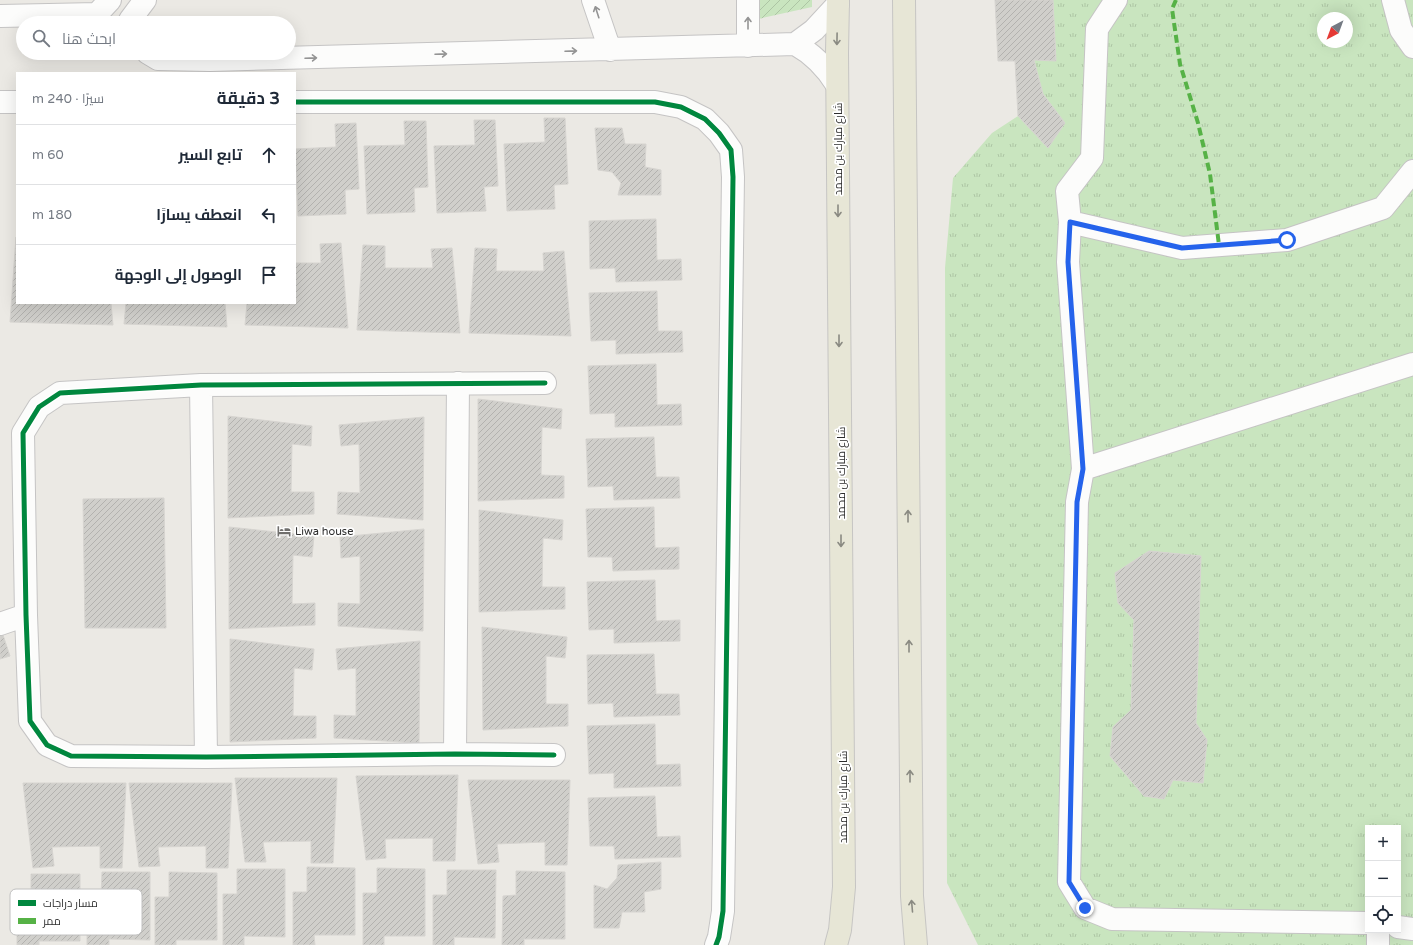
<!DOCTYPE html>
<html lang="ar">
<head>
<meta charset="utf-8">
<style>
  :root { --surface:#fff; --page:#f2f2f3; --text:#1f2937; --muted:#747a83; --line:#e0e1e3 }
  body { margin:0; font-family:"Varela Round",Cairo,sans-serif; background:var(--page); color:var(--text); direction:rtl }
  .controls { position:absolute; right:12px; bottom:12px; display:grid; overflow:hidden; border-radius:0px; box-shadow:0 4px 16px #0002 }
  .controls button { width:36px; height:36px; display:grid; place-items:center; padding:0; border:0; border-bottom:1px solid var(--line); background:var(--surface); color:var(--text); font:20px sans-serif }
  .compass { position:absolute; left:1317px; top:12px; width:36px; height:36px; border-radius:50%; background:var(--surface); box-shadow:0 4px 16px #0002; rotate:221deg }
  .stop { position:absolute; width:12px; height:12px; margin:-9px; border:3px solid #2563eb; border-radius:50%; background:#fff }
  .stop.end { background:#2563eb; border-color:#fff; box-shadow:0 1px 4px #0008 }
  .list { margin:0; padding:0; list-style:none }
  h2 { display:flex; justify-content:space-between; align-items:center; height:52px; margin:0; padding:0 16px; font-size:17px }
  h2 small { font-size:13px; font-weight:400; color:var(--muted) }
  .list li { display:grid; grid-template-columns:26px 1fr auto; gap:12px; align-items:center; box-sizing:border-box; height:60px; padding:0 16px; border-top:1px solid var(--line) }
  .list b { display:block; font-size:15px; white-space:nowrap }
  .list em { font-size:13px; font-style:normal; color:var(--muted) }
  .icon { flex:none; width:22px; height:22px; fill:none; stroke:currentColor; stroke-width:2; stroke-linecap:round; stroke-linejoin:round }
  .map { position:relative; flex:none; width:1413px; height:945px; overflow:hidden; direction:ltr }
  .search { position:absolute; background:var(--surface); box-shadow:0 4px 16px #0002; left:16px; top:16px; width:280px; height:44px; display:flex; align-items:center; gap:10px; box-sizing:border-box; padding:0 14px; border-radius:22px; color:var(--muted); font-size:15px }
  .panel { position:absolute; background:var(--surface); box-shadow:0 4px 16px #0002; left:16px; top:72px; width:280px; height:232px; border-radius:0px; direction:rtl }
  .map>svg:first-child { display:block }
  .grass { fill:url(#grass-tufts); fill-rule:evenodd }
  .garden { fill:url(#garden-furrows) }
  .building { fill:url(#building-hatch); stroke:#d6d4d0 }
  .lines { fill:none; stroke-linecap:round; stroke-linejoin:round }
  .minor-casing { stroke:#c5c4c4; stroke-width:24 }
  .major-casing { stroke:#c6c5c3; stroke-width:24 }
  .minor { stroke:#fcfcfb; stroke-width:22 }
  .major { stroke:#e7e6d6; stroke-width:22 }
  .quiet { stroke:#56b246; stroke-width:4; stroke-dasharray:8 4; stroke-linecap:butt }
  .cycleway-casing { stroke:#fff; stroke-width:8 }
  .cycleway { stroke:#00873e; stroke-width:5 }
  .oneway { stroke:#949494 }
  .oneway2 { stroke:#8a8a82 }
  .route { stroke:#2563eb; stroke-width:5 }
  .labels { text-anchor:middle; stroke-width:3.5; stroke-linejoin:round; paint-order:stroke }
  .street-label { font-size:11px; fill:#2d2d2d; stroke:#fff }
  .poi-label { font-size:11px; fill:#2d2d2d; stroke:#fff; text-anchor:start }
  .key { fill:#fff; stroke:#c0c0c0; stroke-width:1 }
  .key-label { font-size:11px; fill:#2d2d2d }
</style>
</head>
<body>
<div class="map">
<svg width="1413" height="945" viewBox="0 0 1413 945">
  <defs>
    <pattern id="grass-tufts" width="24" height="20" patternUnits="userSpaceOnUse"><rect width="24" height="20" fill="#c9e5bf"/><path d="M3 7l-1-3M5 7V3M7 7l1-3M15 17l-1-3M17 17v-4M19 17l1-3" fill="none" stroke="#adc5a4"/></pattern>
    <pattern id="garden-furrows" width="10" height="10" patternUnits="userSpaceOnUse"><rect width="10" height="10" fill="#c9e5bf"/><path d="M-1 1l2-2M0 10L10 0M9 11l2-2" fill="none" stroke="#adc5a4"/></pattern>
    <pattern id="building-hatch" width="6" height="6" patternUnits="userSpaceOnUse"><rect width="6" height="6" fill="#d0cfcb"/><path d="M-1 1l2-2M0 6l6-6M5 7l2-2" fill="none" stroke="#b3b2af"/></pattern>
  </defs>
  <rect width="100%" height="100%" fill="#ebe9e4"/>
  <!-- grass -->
  <path class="grass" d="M1053 0H1413V945H978L947 883 945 268 953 178 992 133 1018 116 1048 148 1065 123 1043 94 1034 60H1056ZM1323 18H1347V42H1323ZM1149 551 1201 556 1196 723 1207 740 1203 783 1173 780 1164 799 1144 796 1110 756 1131 710 1134 620 1118 603 1115 573ZM1368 828H1398V930H1368Z"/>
  <!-- garden -->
  <path class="garden" d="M749 0H812V7L749 21Z"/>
  <!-- building -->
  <path class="building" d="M995 0H1053L1056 61 1034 60 1043 94 1065 123 1048 148 1018 116 1015 61H998Z
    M544 118H565L568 184 554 185 555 209 507 211 504 144 545 142Z
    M474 120H495L498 186 484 187 486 211 437 213 434 146 475 145Z
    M404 121H426L428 187 414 188 415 212 367 214 364 146 405 145Z
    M356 123 359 189 345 190 346 214 298 216 295 149 336 147 335 124Z
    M595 128H622L625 144H646L645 167 661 170V195H618L621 183 612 172 598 170Z
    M656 219 657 260 681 259 682 280 616 282 615 268 590 269 589 221Z
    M16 237 17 303H111L113 325 10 322Z
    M341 243 348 328 245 325 247 303H295V263H321L320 244Z
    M363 245 385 246V268H433L431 249 452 248 460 333 357 330Z
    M475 248 497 249 496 271H544L543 253 564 251 571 336 469 333Z
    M657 291 658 331H682L683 352 616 354V340L591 341 589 293Z
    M126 303H225L227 327 124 324Z
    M656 364 657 405 681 404 682 425 615 427V413L590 414 588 366Z
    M478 399 562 409 561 429 542 427 541 475 564 476V498L478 501Z
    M228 416 312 426 311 446 292 444 291 492H314V514L228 518Z
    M424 417 423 520 337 514 338 492 360 493 359 444 341 446 339 425Z
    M654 437 656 477H679L680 498 614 500 613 486 588 487 586 439Z
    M164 498 166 628H85L83 499Z
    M654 507 655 548 679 547V569L613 571 612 557H588L586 509Z
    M479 510 563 520 562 540 543 538 542 587H565V609L479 612Z
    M229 527 314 536 312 557 293 555 292 604 315 603V625L229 629Z
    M424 529 423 631 338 626V603L360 604V556L341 558 340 537Z
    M1149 551 1201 556 1196 723 1207 740 1203 783 1173 780 1164 799 1144 796 1110 756 1113 727 1131 710 1134 620 1118 603 1115 573Z
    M655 580 656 621 680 620V641L614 643V629L589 630 587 582Z
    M0 626 10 656 0 659Z
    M482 627 567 637 565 658 546 656V704H568V726L483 730Z
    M230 639 314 649 312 670 294 668 293 716H316V738L230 742Z
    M420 641 419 743 334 738V715L356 716V668L338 670 336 649Z
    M654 654 656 694H679L680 715 614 717 613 703 588 704 587 655Z
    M655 724 656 765 680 764 681 786 614 788V773L589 774 587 726Z
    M458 775 455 861H433V838L385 839 386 858 366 860 356 776Z
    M235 778H337L333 863H311V841L263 842 266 862H245Z
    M468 780H570L567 865H545V842L497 844 499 862 478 864Z
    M23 783H126L122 868H100V846L52 847 54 866 33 868Z
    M129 783H232L228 868H206V846L158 847 160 866 139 867Z
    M655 796 657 837 680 836 681 857 615 859 614 846H590L588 798Z
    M661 862V889L644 892 645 912H622L619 928H594V885L607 889 617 878 618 865Z
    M307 867 355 868V935H314L315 945H293V892H307Z
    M377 868 425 869V936H384V945H363V893H377Z
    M237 869H285V937L244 936V945H223V894H237Z
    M447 870H496L495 938 454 937V945H433V895H447Z
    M516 871 565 872V939H524V945H502L503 896 516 895Z
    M102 872H150V940L109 939V945H87V897H101Z
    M169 872 217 873V940H176V945H155V897H169Z
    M31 874H80V941H39V945H17V898H31Z"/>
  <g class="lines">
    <!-- minor casing -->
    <g class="minor-casing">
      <path id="minor" d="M593 0 610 50
        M748 0V46
        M1116 0 1097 29 1092 158 1067 191 1070 222 1068 262 1083 469 1077 502 1069 882 1085 908 1112 919 1368 923
        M1393 0 1401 30 1413 47
        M0 16 97 14 110 0
        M130 23V20L145 0
        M795 44 814 30 838 4
        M148 53 158 59 210 60 795 44C813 54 826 67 837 85
        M0 102H17
        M295 102H655L681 107 705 119 719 133 731 150 733 177 723 911 719 937 716 945
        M1070 222 1182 248 1287 240 1383 208 1413 171
        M545 383 201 385 60 393 39 407 23 433 26 615 30 721 47 745 71 756 206 757 455 754 554 755
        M201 385 206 757
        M1083 469 1413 364
        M0 624 26 615
        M455 754 458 383
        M1398 927 1413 929
        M1378 945V930"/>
    </g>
    <!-- major casing -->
    <g class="major-casing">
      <path id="major" d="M904 0 912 896 916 945
        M836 945 840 930 844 887 837 53 838 0"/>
    </g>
    <!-- minor -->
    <use href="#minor" class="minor"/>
    <!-- major -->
    <use href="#major" class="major"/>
    <!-- quiet -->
    <path class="quiet" d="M1176 0 1172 9 1180 64 1198 123 1210 174 1219 245"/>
    <!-- cycleway casing -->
    <g class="cycleway-casing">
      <path id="cycleway" d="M295 102H655L681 107 705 119 719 133 731 150 733 177 723 911 719 937 716 945
        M545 383 201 385 60 393 39 407 23 433 26 615 30 721 47 745 71 756 206 757 455 754 554 755"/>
    </g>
    <!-- cycleway -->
    <use href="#cycleway" class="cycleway"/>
  </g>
  <!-- one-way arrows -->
  <defs><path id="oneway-shaft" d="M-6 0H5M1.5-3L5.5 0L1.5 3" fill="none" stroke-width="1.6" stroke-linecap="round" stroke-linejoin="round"/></defs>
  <g class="oneway">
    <use href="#oneway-shaft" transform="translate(597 12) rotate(-108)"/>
    <use href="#oneway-shaft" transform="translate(748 23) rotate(-90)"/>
    <use href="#oneway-shaft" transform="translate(571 51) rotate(-2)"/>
    <use href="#oneway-shaft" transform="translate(441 54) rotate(-2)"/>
    <use href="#oneway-shaft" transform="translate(311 58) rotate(-2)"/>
  </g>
  <g class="oneway2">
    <use href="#oneway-shaft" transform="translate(837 39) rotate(91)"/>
    <use href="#oneway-shaft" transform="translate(838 211) rotate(90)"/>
    <use href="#oneway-shaft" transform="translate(839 341) rotate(90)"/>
    <use href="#oneway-shaft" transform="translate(908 516) rotate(-90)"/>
    <use href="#oneway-shaft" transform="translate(841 541) rotate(90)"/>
    <use href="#oneway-shaft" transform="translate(909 646) rotate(-90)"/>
    <use href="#oneway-shaft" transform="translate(910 776) rotate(-90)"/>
    <use href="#oneway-shaft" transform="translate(912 906) rotate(-95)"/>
  </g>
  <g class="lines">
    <!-- route -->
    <path class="route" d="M1085 908 1069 882 1077 502 1083 469 1068 262 1070 222 1182 248 1287 240"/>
  </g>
  <!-- icons -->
  <defs>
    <g id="hotel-bare" transform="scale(1.08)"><path d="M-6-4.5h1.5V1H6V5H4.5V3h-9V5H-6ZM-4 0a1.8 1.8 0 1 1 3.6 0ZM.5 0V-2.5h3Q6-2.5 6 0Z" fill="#706f6d" stroke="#fff" stroke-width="2.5" paint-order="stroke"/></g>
  </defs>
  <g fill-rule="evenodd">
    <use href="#hotel-bare" x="284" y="531"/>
  </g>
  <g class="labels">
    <!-- street labels -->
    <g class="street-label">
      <text transform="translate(838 149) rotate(-90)" y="4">شارع مبارك بن محمد</text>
      <text transform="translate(841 473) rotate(-90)" y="4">شارع مبارك بن محمد</text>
      <text transform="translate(843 797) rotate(-90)" y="4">شارع مبارك بن محمد</text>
    </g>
    <!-- poi labels -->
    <g class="poi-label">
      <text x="295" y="535">Liwa house</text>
    </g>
  </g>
  <!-- legend -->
  <rect x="10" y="889" width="132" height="46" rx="6" class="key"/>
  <rect x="18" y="900" width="18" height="6" fill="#00873e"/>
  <rect x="18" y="918" width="18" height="6" fill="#56b246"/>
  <g class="key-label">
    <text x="43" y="907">مسار دراجات</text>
    <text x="43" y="925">ممر</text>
  </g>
</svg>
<div class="controls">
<button>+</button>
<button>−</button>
<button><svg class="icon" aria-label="locate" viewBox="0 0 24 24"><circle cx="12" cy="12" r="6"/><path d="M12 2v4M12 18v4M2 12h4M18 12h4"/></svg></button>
</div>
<svg class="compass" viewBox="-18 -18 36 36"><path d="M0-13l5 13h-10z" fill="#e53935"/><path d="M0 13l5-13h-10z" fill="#747a83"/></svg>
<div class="stop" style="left:1287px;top:240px"></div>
<div class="stop end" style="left:1085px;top:908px"></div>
<div class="search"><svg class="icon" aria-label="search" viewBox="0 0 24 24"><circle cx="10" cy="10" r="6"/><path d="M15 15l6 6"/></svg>ابحث هنا</div>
<section class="panel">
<h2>3 دقيقة<small>سيرًا · 240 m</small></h2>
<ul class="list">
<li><svg class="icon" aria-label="ahead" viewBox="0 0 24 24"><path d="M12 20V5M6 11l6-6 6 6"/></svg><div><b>تابع السير</b></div><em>60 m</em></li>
<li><svg class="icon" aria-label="left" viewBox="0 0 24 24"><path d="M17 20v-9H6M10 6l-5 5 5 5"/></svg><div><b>انعطف يسارًا</b></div><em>180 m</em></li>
<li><svg class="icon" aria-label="arrive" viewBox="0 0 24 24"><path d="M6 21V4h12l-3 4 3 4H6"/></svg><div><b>الوصول إلى الوجهة</b></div></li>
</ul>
</section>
</div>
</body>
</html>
